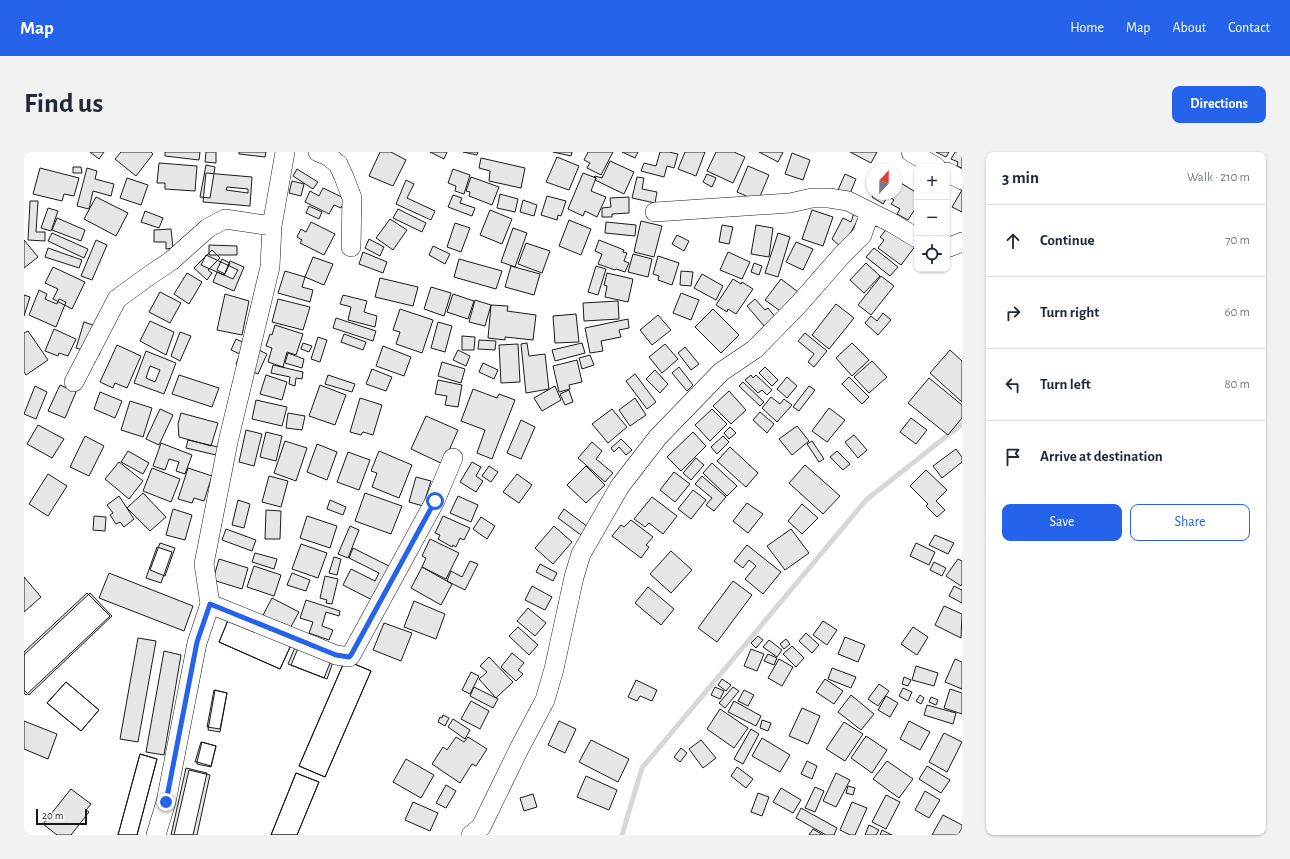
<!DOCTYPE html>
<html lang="en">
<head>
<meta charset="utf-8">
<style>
  :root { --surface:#fff; --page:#f2f2f3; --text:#1f2937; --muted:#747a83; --line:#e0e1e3; --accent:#2563eb }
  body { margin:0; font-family:"Alegreya Sans",sans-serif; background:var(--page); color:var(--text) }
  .controls { position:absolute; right:12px; top:12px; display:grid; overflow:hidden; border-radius:8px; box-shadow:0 1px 3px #0004 }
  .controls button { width:36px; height:36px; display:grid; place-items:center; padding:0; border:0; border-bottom:1px solid var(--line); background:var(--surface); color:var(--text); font:20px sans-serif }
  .compass { position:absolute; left:842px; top:12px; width:36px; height:36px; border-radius:50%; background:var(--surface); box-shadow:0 1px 3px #0004; rotate:22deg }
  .scale { position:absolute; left:12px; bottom:10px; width:51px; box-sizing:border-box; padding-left:4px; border:2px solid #1a1a1a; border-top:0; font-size:11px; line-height:14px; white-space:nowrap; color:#1a1a1a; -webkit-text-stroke:3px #fff; paint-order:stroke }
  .stop { position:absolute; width:12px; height:12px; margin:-9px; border:3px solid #2563eb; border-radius:50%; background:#fff }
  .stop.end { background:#2563eb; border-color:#fff; box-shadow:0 1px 4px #0008 }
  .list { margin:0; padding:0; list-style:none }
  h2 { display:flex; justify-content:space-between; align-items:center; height:52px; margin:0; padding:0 16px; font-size:17px }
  h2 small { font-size:13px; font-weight:400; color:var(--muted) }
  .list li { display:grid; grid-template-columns:26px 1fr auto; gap:12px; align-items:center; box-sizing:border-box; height:72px; padding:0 16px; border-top:1px solid var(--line) }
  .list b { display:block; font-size:15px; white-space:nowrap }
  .list em { font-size:13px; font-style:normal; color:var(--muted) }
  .actions { display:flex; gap:8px; padding:12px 16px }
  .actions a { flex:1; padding:9px 0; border:1px solid var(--accent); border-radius:8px; text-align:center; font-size:14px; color:var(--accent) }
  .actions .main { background:var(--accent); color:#fff }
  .icon { flex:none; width:22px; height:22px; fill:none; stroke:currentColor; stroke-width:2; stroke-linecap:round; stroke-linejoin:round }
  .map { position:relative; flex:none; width:938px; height:683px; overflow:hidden; border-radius:8px }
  header { display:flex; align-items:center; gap:24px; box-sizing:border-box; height:56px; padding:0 20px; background:var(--accent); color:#fff }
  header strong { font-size:19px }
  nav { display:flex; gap:22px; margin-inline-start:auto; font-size:14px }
  .intro { display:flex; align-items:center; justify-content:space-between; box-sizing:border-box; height:96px; padding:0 24px }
  h1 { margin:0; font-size:28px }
  .button { padding:10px 18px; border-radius:8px; background:var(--accent); color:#fff; font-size:14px; font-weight:700 }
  main { display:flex; gap:24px; padding:0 24px }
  aside { flex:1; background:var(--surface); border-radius:8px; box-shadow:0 1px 3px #0004 }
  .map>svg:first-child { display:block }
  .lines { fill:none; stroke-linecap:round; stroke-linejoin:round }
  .stream { stroke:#d7d7d7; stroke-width:5 }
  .building { fill:#e6e6e6; stroke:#1a1a1a; fill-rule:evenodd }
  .minor-casing { stroke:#1a1a1a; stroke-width:20 }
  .minor { stroke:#fff; stroke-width:19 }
  .route { stroke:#2563eb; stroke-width:5 }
</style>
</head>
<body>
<header>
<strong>Map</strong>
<nav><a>Home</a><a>Map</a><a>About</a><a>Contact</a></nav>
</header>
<div class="intro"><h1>Find us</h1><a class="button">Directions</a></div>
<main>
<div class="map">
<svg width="938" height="683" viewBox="0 0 938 683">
  <rect width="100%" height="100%" fill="#fff"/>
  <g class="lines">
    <!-- stream -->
    <path class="stream" d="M598 683 618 616 842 348 938 272"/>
  </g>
  <!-- building -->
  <path class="building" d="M66 0H80L75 7Z
    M97 0H127L129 2 112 24 91 7Z
    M141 0H176L175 8 141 4Z
    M182 0H192V11L181 10Z
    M215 0H242L241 5 215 2Z
    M356 0H367L382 8 369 34 345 24Z
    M406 0H423L420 7Z
    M439 0H454L453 3Z
    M529 0H548L547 4Z
    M564 0H589L577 23 563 16 566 11 560 8Z
    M598 0H614L611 6Z
    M636 0H645L654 2 650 16 643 14 640 25 617 19 620 11 632 14Z
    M661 0H681L672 24 654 17Z
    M692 0H710L721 5 709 31 683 19Z
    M735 0H759L754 10Z
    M826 0H853L847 11Z
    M912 0H925L922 5Z
    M931 0H938V16L933 14 934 10 927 7Z
    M768 1 786 8 779 28 761 22Z
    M533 5 555 14 545 38 522 30Z
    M457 6 501 16 497 36 465 29 466 19 455 16Z
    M586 9 610 20 600 42 571 28 572 26 570 25 571 24 578 26Z
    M135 11 173 14 171 39 141 37V31H133Z
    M182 13 191 15 186 46 176 45Z
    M724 14 745 23 734 49 713 40Z
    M49 15H57L58 21H49Z
    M16 16 55 26 50 44 40 42 38 49 9 42Z
    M63 16 73 19 71 27 90 32 87 44 69 39 65 57 53 54Z
    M273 17 294 30 289 37 269 24Z
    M429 17 446 23 440 42 431 39 432 34 424 31Z
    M182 21 228 25 226 54 179 50ZM203 35 224 37V41L202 38Z
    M559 21 572 26 567 39 582 45 573 65 561 59 559 64 544 57Z
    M683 22 692 26 688 35 679 30Z
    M821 22 832 27 825 44 814 38Z
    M447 25 475 35 468 53 445 44 446 40 442 39Z
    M613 25 620 26 618 37 633 40 631 51 608 46Z
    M103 26 124 33 117 53 96 46Z
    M382 28 390 32 383 46 411 59 407 68 372 52Z
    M872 28 893 41V54L884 68 873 62 876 57 867 52 870 48 864 44 859 52 848 45 850 42H872Z
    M268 29 280 32 277 44 265 41Z
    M299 36 322 47 317 56 310 53 305 62 281 50 286 39 295 44Z
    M938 38V60L928 55Z
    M476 42 494 47 491 60 473 56Z
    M429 43 438 46 436 51 451 56 448 64 424 55Z
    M523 44 542 49 537 64 534 63 533 68 517 63Z
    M72 45 104 61 92 84 60 67Z
    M605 45V61L588 62V65H578V56L587 55 586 46Z
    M499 48 513 53 510 64 496 60Z
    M6 49H14L12 80H21V89L4 88Z
    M285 54 298 60 295 67 282 61Z
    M24 56 34 59 27 79 17 76Z
    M374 57 402 71 398 80 369 66Z
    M466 58 488 67 478 92 456 83Z
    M788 58 809 65 799 94 778 87Z
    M831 58 836 64 818 96 808 87 819 66 827 70Z
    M121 59 139 66 135 76 117 70Z
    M33 66 61 78 57 89 28 78Z
    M366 67 383 78 369 98 352 86Z
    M545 68 567 77 557 103 535 94Z
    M617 69 638 74 630 105 610 100Z
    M287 70 311 82 300 103 276 91 278 88 273 85 277 77 282 80Z
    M582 70 612 73 611 84 581 81Z
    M431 71 446 76 437 100 423 95Z
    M698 73 709 75 705 92 695 90Z
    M732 73 749 76 745 105 727 102Z
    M866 73 892 93 877 113 854 96 860 88 856 85Z
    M489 76 503 81 491 115 477 110Z
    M147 77 149 96 142 97V90H130V78Z
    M28 81 64 97 60 106 24 89Z
    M754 81 766 85 754 125 741 121Z
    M653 83 665 89 660 99 648 92Z
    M345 87 360 95 356 104 341 96Z
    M0 88 14 105 0 116Z
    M72 88 83 93 68 128 57 124Z
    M575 88 600 98 599 100 603 101 600 109 605 111 601 120 592 117 591 118 574 112 578 102 571 99Z
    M772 90 789 97 779 118 762 110Z
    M502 91 526 99 518 121 494 112Z
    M185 93 213 94V103H185Z
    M409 94 426 102 421 112 405 103Z
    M24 96 58 108 55 116 21 105Z
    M850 96 874 115 866 124 842 105Z
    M188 98 196 106 184 118 188 121 183 128 170 116Z
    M339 100 363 110 359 121 335 112Z
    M704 100 726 110 718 127 696 118Z
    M609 102 628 107 624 125 604 120Z
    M182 103 214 118 209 127 177 113Z
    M634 104 655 111 648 133 634 128 635 124 629 122Z
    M289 105 309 112 300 133 281 125Z
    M198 107 206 111 201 122 193 118Z
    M435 107 478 119 472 137 430 125Z
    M206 109 220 115 210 139 189 130 193 120 200 123Z
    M730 111 738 114 735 123 727 120Z
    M842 111 856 124 840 141 826 128Z
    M487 114 516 122 510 143 481 135Z
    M572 114 582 117 574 143 564 140Z
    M29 115 61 130 48 157 29 147 34 137 21 131Z
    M261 119 281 125 278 135 289 138 286 150 254 141Z
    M657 119 669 120 667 134 656 133Z
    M163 121 178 130 165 152 150 142Z
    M583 121 609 127 604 150 581 145 583 134 580 133Z
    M678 122 699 134 692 148 670 136Z
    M857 124 870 134 847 163 834 153Z
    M356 126 394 135 389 154 351 145Z
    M709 127 717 132 718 130 729 137 712 162 704 157 703 160 692 153Z
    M757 127 774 140 759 161 741 148Z
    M407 135 427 141 420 164 400 157Z
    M15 138 23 142 21 147 33 152 35 147 42 150 32 175 5 163Z
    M136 140 157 151 146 171 125 160Z
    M657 141 675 148 667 168 649 161Z
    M201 142 225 149 218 183 193 178Z
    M429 142 450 149 444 167 423 160Z
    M0 143 6 145 0 164Z
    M319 143 343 149 340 160 353 164 351 175 324 168 327 155 316 152Z
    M254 147 286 155 279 178 248 170Z
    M731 147 741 158 744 156 752 166 741 175 723 154Z
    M451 148 467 153 461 174 445 170Z
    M594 149 595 167 560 169 559 151Z
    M812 152 830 166 805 197 788 183Z
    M467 153 484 154 483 159 512 163 509 188 481 185V188L464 186Z
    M376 157 409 168 398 201 372 192 376 180 369 178Z
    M689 157 715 183 697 201 671 175Z
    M859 161 867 168 854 183 841 171 847 164 853 169Z
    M552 162 555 190 531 191 529 164Z
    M634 163 647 178 628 193 616 178Z
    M312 166 352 179 349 189 309 176Z
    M604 167 605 176 595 178 597 185 577 189 579 199 566 201 561 176Z
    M126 169 150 180 142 203 116 189Z
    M60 170 83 178 75 203 52 196Z
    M414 170 428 174 421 200 407 196Z
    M251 173 279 182 272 203 263 200 259 215 244 210 248 196 242 194 246 182 248 183Z
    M30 177 52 187 44 204 35 201 34 204 21 199Z
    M4 179 24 208 2 223 0 220V181Z
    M156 180 167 184 156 209 147 204Z
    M781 181 803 199 790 215 784 210 790 202 774 189Z
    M320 182 342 190 339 198 317 190Z
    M438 184 451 185 450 198H438Z
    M294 185 303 188 296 210 287 207Z
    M212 187 243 202 234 222 212 212 216 202 207 198Z
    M455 188 472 189 471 198 454 197Z
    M279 191 288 194 285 200 277 197Z
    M503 191 505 204 521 202 525 237 502 241 497 192Z
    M558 191 561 201 531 209 528 198Z
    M828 191 845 208 828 224 812 206Z
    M494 192 496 230 477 231 475 193Z
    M641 192 654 207 638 221 625 205Z
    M93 193 117 204 103 236 91 231 89 236 76 230Z
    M359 194 387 205 380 224 352 214Z
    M661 195 675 212 667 218 654 201Z
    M434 198 446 204 442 214 429 208Z
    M926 198 938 209V250L906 221Z
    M122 199 152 211 140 242 110 231ZM126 214 136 218 131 230 122 226Z
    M264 201 280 207 278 216 261 211Z
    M566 203 570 213 558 217 555 206Z
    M553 208 558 230 545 233 546 237 535 240 529 214Z
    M848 209 863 225 845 241 830 225Z
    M418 210 441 217 437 231 414 224Z
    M459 211 474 218 470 227 455 220Z
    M249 213 279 220 278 227 272 226 271 234 265 232 266 225 247 221Z
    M655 215 669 233 663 239 648 221Z
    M741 215 754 228 748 234 735 221Z
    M348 217 368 225 362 239 342 232Z
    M631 218 644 232 636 241 622 227Z
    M611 222 632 250 623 257 602 229Z
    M155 223 195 236 188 255 148 242Z
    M242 223 263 230 258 248 236 242Z
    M304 223 331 232 328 240 301 232Z
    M727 223 729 226 732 223 748 238 743 243 738 238 734 241 721 228Z
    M763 225 773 234 763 246 753 237Z
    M825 225 845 245 838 252 818 232Z
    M905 226 938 253V266L924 283 884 251Z
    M414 228 438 233 434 255 421 253 423 244 411 242Z
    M719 230 740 250 736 254 715 234Z
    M36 233 52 240 41 266 24 259Z
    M296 233 322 243 311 273 285 264Z
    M11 234 23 240 12 267 0 262Z
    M531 234 537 248 518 259 510 246Z
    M785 234 791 238 775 259 769 255Z
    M449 237 473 246 475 242 491 248 468 307 453 301 461 278 437 269Z
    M545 238 549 250 541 253 536 242Z
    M705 239 722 258 707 272 689 254Z
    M76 240 98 249 91 266 70 257Z
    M747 245 756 252 760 247 768 253 753 270 738 256Z
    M336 246 358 253 349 283 339 280 337 283 326 280Z
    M611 246 622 263 606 274 595 258Z
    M232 248 263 255 258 274 228 267Z
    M106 249 128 256 119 285 97 278Z
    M805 256 821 268 803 290 788 279Z
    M136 257 149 263 135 293 122 287Z
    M588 257 603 275 584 291 568 272Z
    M688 257 703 272 686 289 671 273Z
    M736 260 750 272 743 281 729 268Z
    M157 261 194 271 187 294 155 285 154 272Z
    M264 261 281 264 278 278 262 276Z
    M402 264 434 278 419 312 387 297Z
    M887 266 903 278 892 292 876 280Z
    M497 268 511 275 497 307 483 301Z
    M14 273 40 287 28 306 3 292Z
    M773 274 785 289 768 303 755 287Z
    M706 275 712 281 705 287 700 281Z
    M222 278 238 282 230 314 215 310Z
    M242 280 258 284 252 309 236 305Z
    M669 280 682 294 657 319 643 305Z
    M830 283 843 298 834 306 821 290Z
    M61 284 80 294 65 324 46 315Z
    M699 284 705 290 693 302 687 295Z
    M597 287 608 298 602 303 595 295 590 300 587 296Z
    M164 288 194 295 192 303 162 296Z
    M261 289 283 296 272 329 250 321Z
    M788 289 800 307 795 310 783 292Z
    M568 290 578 299 572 307 589 321 581 330 554 306Z
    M137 291 168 303 161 322 152 319 155 310 145 307 141 318 129 314Z
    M293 292 313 300 303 328 283 320Z
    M706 295 734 321 722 335 693 309Z
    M932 297 938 305V310L918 326 909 314Z
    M104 299 125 311 119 322 97 310Z
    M355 299 388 313 375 346 348 335 353 321 347 319Z
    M813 299 826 312 819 318 806 305Z
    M324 300 346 308 335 338 313 330Z
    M672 306 680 313 667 328 659 321Z
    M95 310 119 329 105 347 81 327Z
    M448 310 457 315 452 324 459 329 452 340 436 330Z
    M688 311 713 334 703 344 679 321Z
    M781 313 816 344 799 362 765 331Z
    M465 314 474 320 467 330 458 324Z
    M562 314 581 333 562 351 543 333Z
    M128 316 156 327 147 350 119 339Z
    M164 316 188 324 180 349 170 346 168 351 154 347Z
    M902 318 923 338 912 349 921 358 913 365 902 354 904 352 886 334Z
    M650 320 666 332 651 350 636 338Z
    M24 322 43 334 24 364 5 352Z
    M493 322 508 333 495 351 479 340Z
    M245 324 264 329 257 355 238 350Z
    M678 324 702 345 690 359 682 353 688 346 671 332Z
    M392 325 407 329 399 354 385 350Z
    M669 338 682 348 667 367 654 357Z
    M119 341 142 365 126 379 103 356Z
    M341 341 378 354 367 382 331 369Z
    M95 344 110 367 100 375 96 370 92 372 86 363 89 361 83 353Z
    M434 344 454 353 447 370 426 361Z
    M628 345 653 364 639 382 625 371 621 375 610 367Z
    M214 348 226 352 220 376 208 373Z
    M306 348 322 355 319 363 303 357Z
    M723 351 739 362 724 381 709 369Z
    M778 352 794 366 778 382 764 369Z
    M149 357 168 363 161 388 142 383Z
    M540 357 568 378 561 386 534 366Z
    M242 358 257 359 256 387H241Z
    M70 364 82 365 81 379 69 378Z
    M283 364 313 374 306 396 276 386Z
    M419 364 446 376 440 388 436 386 432 395 429 393 428 395 414 387 416 383 411 381Z
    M457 365 471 374 463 387 449 377Z
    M607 368 629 385 622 393 625 395 617 406 588 384 597 373 600 375Z
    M326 374 335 378 324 406 314 402Z
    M530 374 548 390 529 412 511 396Z
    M202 377 232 388 228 399 198 388Z
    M767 377 785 401 761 418 743 394Z
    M911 383 930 391 924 402 905 393Z
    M406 387 435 401 422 427 398 415 402 406 398 404Z
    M136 391 151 396 141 424 126 418Z
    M892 391 911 400 905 413 886 404Z
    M277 392 303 401 294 426 268 417Z
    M723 393 757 420 739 442 721 427 732 414 725 408 719 416 710 409Z
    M133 395 148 400 137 431 122 426Z
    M329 396 367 415 350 449 319 433 327 417 351 429 355 421 325 406Z
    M647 399 668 418 647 441 626 422Z
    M231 401 253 407 250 417 228 410Z
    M310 405 317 407 313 423 305 421Z
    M195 407 224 416 218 437 189 428Z
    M934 407 938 409V432L937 434 922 424Z
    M446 409 454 412 441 438 423 429 427 419 438 425Z
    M910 410 922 416 918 424 906 418Z
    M516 412 533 421 529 429 512 420Z
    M230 414 257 423 250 444 223 435Z
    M398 415 428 432 417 453 387 436Z
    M85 421 169 454 160 479 75 446Z
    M268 421 286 428 282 439 263 433Z
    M301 424 314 427 308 452 302 451 303 448 296 446Z
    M0 425 17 445 0 460Z
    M709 429 728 443 693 490 674 476Z
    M508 434 528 445 521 458 501 448Z
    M930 434 938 438V451L925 444Z
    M624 435 650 457 637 473 611 451Z
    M63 441 86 464 2 543 0 541V500Z
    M66 441 88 464 5 543 0 538V503Z
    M248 446 275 460 264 480 237 467Z
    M282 448 316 459 315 464 302 460 298 474 309 478 305 488 285 481 289 470 276 466Z
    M390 449 421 462 412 487 380 475Z
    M920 454 938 462 937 486 911 473Z
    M504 456 522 471 511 484 493 469Z
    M205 466 267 493 256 517 195 490Z
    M205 466 267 493 256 517 195 490Z
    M799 469 813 478 803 493 789 483Z
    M360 471 388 481 377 509 349 498Z
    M494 475 514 493 505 503 485 484Z
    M889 475 904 485 893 503 877 492Z
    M782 481 795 493 788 501 775 489Z
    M734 484 739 488 732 496 727 491Z
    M821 485 841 493 834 510 814 502Z
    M114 486 132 489 114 590 96 587Z
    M762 487 766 492 760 497 756 492Z
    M745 488 758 498 753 505 739 495Z
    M272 493 308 506 300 526 264 512Z
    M275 494 310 507 303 527 267 513Z
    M768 494 780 506 772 515 759 502Z
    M727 497 740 502 733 519 720 514Z
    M140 499 157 503 140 603 122 600Z
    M488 501 500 511 494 518 499 522 492 529 477 515Z
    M744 502 753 506 750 513 740 509Z
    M465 505 489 530 472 546 455 527 463 520 456 514Z
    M755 507 769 515 758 534 744 526Z
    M931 507 938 510V537L921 530Z
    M321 508 347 519 301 625 275 614Z
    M321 508 347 519 301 625 275 614Z
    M892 514 914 521 910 534 888 528Z
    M808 516 832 525 827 536 804 527Z
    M447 520 455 524 446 542 438 538Z
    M880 525 887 528 884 534 878 532Z
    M698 527 707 533 702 539 694 533Z
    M801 527 819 539 810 552 792 540Z
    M612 528 633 538 628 549 616 544 613 549 604 545Z
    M42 530 75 558 57 579 23 551Z
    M42 530 75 558 57 579 23 551Z
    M855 532 865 539 854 554 844 547Z
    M450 535 474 547 469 556 446 544Z
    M691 535 700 539 696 547 687 543Z
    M709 535 715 539 701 556 695 551Z
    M879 536 888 540 884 549 875 544Z
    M926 537 938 541V562L920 556Z
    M190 538 203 541 196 577 183 575Z
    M191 538 203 541 196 580 184 578Z
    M720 538 730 543 724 554 714 549Z
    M827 543 850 562 837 578 814 560Z
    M896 543 900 546 897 552 892 549Z
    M862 544 874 551 866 565 854 558Z
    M907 545 914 548 912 553 905 550Z
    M447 549 465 559 456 577 437 567Z
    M710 549 737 564 732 574 704 560Z
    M903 553 932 561 929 572 900 563Z
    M778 556 796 564 784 592 765 584Z
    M696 557 724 576 710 596 683 577Z
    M419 563 425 566 421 574 414 570 416 565 418 566Z
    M429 567 446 578 441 587 424 575Z
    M738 568 747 571 744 579 736 576Z
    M0 569 33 582 24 607 0 597Z
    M535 569 552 577 541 601 524 593Z
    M885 569 906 580 896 598 876 587Z
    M820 570 839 582 821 609 802 597Z
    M727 577 735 582 719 612 710 607Z
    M920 581 938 590 923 620 905 610Z
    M842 584 863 598 848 621 827 606Z
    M432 585 440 590 444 585 463 597 452 614 448 612 436 631 408 612 419 595 423 598Z
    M738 586 766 603 756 620 728 604Z
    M567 588 605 607 594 630 555 610Z
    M677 588 692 606 679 616 665 597Z
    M177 590 192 594 187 615 173 612V610H171Z
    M178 590 192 594 187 614 173 610Z
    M657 596 663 601 656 610 650 605Z
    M116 602 133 607 113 683H94Z
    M116 602 133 607 113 683H94Z
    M382 607 410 623 397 646 369 630Z
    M783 609 793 614 788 627 777 622Z
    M863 609 889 627 875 646 849 627Z
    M903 614 926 628 917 641 895 627Z
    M713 615 729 627 722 636 707 624Z
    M162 616 183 621 169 683H147Z
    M165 618 186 623 173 683H150Z
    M272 621 295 630 273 683H247Z
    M272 621 295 630 273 683H247Z
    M812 621 826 628 812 655 799 649Z
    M562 624 593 638 585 658 553 645Z
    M422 633 432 639 422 656 412 651Z
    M824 634 831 636 829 643 822 641Z
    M791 635 800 639 791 660 781 656Z
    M757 636 777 648 769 661 749 650Z
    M47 637 67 652 62 658 65 660 47 683H33L19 672Z
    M901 639 916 648 905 666 891 658Z
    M734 641 745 645 738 664 727 660Z
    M509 642 513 655 500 659 496 646Z
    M862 643 876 650 862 677 848 670Z
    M389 650 414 661 406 679 381 668Z
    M828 650 843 656 831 683H826L816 678Z
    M777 656 813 676 810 683H802L772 666Z
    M919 663 938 673V676L934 683H908Z
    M845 673 855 678 852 683H841Z
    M789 677 799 683H785Z
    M858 678 868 683H856Z"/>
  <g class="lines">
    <!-- minor casing -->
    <g class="minor-casing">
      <path id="minor" d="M294 0 304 4 314 12 320 25 328 46 327 95
        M887 0 912 15
        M923 20 938 28
        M631 60 766 51 788 46H805L824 49 868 71 893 86
        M923 96 938 90
        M50 230 93 147 126 123 147 109 184 76 201 67 248 74
        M186 452 312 503 325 505 327 503 411 349 429 306
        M132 683 142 650 173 491 186 452 180 412 204 290 246 115 248 74 261 0
        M447 683 457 675 495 597 521 548 530 517 550 425 557 402 596 334 634 285 697 220 731 197 775 152 818 103 838 83 846 60"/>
    </g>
    <!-- minor -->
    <use href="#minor" class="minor"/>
  </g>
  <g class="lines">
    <!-- route -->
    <path class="route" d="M142 650 173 490 186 452 312 503 325 505 327 503 411 349"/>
  </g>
</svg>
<div class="controls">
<button>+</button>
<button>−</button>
<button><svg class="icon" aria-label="locate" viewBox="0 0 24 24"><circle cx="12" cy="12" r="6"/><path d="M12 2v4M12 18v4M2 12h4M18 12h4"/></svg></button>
</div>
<svg class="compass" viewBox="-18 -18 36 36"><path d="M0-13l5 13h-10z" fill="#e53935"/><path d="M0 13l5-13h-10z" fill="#747a83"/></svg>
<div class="scale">20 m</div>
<div class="stop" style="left:411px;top:349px"></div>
<div class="stop end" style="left:142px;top:650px"></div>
</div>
<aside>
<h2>3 min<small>Walk · 210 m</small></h2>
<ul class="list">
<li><svg class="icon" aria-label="ahead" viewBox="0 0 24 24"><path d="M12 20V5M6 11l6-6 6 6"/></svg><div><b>Continue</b></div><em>70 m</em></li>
<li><svg class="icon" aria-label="right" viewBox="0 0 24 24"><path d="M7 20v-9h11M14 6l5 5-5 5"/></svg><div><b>Turn right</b></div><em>60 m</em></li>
<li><svg class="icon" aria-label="left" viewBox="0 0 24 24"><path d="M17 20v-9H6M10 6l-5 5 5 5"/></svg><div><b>Turn left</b></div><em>80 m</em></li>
<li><svg class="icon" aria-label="arrive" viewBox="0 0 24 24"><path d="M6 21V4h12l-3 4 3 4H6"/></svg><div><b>Arrive at destination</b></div></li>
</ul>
<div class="actions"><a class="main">Save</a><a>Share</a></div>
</aside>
</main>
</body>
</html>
